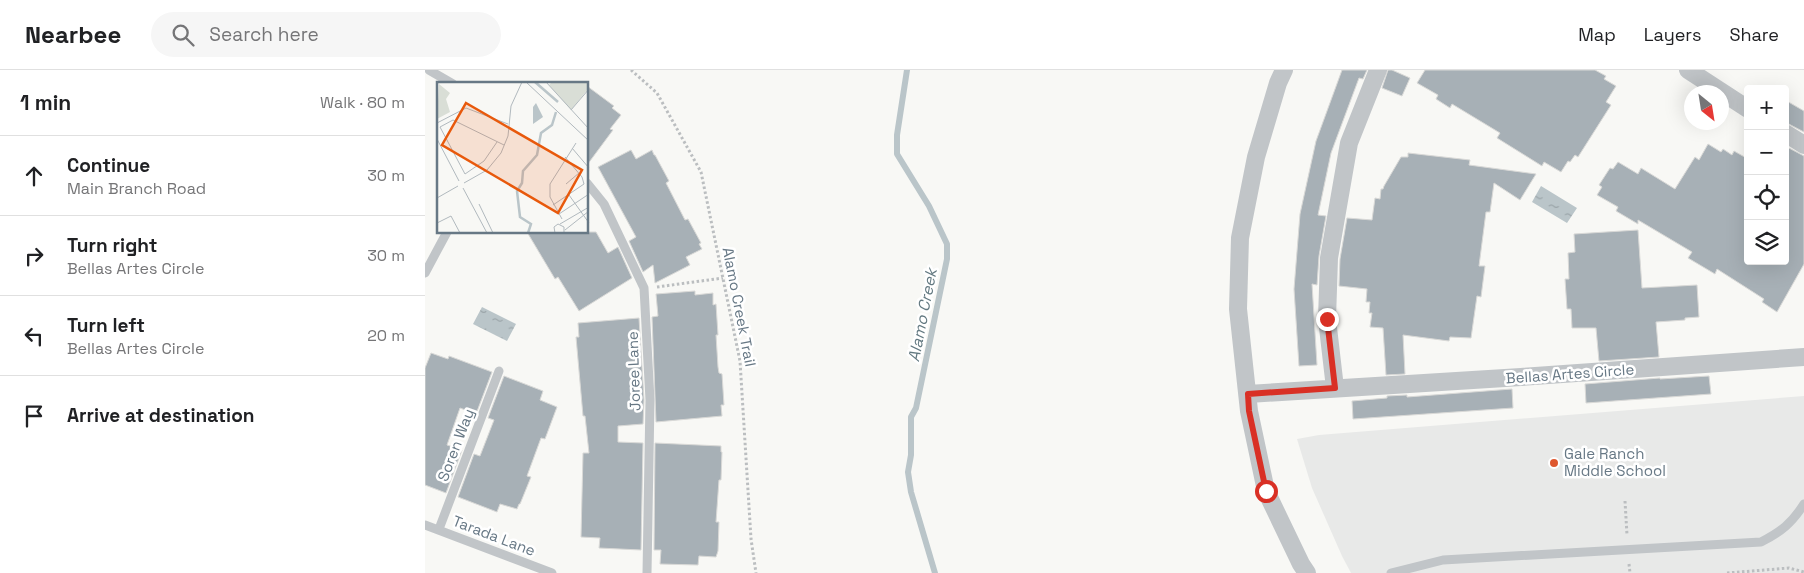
<!DOCTYPE html>
<html lang="en">
<head>
<meta charset="utf-8">
<style>
  :root { --surface:#fff; --page:#f6f6f6; --text:#202124; --muted:#757577; --line:#e0e0e0 }
  body { margin:0; font-family:"Space Grotesk",sans-serif; background:var(--page); color:var(--text) }
  .controls { position:absolute; right:15px; top:15px; display:grid; overflow:hidden; border-radius:5px; box-shadow:0 5px 20px #0002 }
  .controls button { width:45px; height:45px; display:grid; place-items:center; padding:0; border:0; border-bottom:1px solid var(--line); background:var(--surface); color:var(--text); font:25px sans-serif }
  .compass { position:absolute; left:1259px; top:15px; width:45px; height:45px; border-radius:50%; background:var(--surface); box-shadow:0 5px 20px #0002; rotate:150deg }
  .stop { position:absolute; width:15px; height:15px; margin:-11px; border:4px solid #d93025; border-radius:50%; background:#fff }
  .stop.end { background:#d93025; border-color:#fff; box-shadow:0 1px 5px #0008 }
  .list { margin:0; padding:0; list-style:none }
  h2 { display:flex; justify-content:space-between; align-items:center; height:65px; margin:0; padding:0 20px; font-size:21px }
  h2 small { font-size:16px; font-weight:400; color:var(--muted) }
  .list li { display:grid; grid-template-columns:32px 1fr auto; gap:15px; align-items:center; box-sizing:border-box; height:80px; padding:0 20px; border-top:1px solid var(--line) }
  .list b { display:block; font-size:19px; white-space:nowrap }
  .list p { margin:0; font-size:16px; white-space:nowrap; color:var(--muted) }
  .list em { font-size:16px; font-style:normal; color:var(--muted) }
  .icon { flex:none; width:28px; height:28px; fill:none; stroke:currentColor; stroke-width:2; stroke-linecap:round; stroke-linejoin:round }
  .map { position:relative; flex:none; width:1379px; height:503px; overflow:hidden }
  header { display:flex; align-items:center; gap:30px; box-sizing:border-box; height:70px; padding:0 25px; background:var(--surface); border-bottom:1px solid var(--line) }
  header strong { font-size:24px }
  nav { display:flex; gap:28px; margin-inline-start:auto; font-size:18px }
  .search { width:350px; height:45px; background:var(--page); display:flex; align-items:center; gap:12px; box-sizing:border-box; padding:0 18px; border-radius:28px; color:var(--muted); font-size:19px }
  main { display:flex }
  aside { flex:1; background:var(--surface) }
  .map>svg:first-child { display:block }
  .built { fill:#e8e9e8 }
  .water { fill:url(#water-ripples) }
  .lines { fill:none; stroke-linecap:round; stroke-linejoin:round }
  .stream { stroke:#bac5c9; stroke-width:6 }
  .building { fill:#a7b0b6; stroke:#d9d9d7 }
  .path { stroke:#bbbec0; stroke-width:3; stroke-dasharray:2.5 2.5; stroke-linecap:butt }
  .lane { stroke:#c1c5c8; stroke-width:9 }
  .street { stroke:#c1c5c8; stroke-width:18 }
  .route { stroke:#d93025; stroke-width:6 }
  .poi-dot { fill:#de572e; stroke:#fff; stroke-width:2 }
  .labels { text-anchor:middle; stroke-width:5; stroke-linejoin:round; paint-order:stroke }
  .street-label { font-size:15px; fill:#677885; stroke:#fff }
  .poi-label { font-size:15px; fill:#677885; stroke:#fff; text-anchor:start }
  .water-label { font-size:16px; font-style:italic; fill:#637981; stroke:#fff }
  .inset-river { fill:none; stroke:#bac5c9; stroke-width:2.5 }
  .inset-road { fill:none; stroke:#b1b9be; stroke-width:1 }
  .view { fill:#e8590c; fill-opacity:0.15; stroke:#e8590c; stroke-width:2.5 }
  .inset-edge { fill:none; stroke:#677885; stroke-width:2.5 }
</style>
</head>
<body>
<header>
<strong>Nearbee</strong>
<div class="search"><svg class="icon" aria-label="search" viewBox="0 0 24 24"><circle cx="10" cy="10" r="6"/><path d="M15 15l6 6"/></svg>Search here</div>
<nav><a>Map</a><a>Layers</a><a>Share</a></nav>
</header>
<main>
<aside>
<h2>1 min<small>Walk · 80 m</small></h2>
<ul class="list">
<li><svg class="icon" aria-label="ahead" viewBox="0 0 24 24"><path d="M12 20V5M6 11l6-6 6 6"/></svg><div><b>Continue</b><p>Main Branch Road</p></div><em>30 m</em></li>
<li><svg class="icon" aria-label="right" viewBox="0 0 24 24"><path d="M7 20v-9h11M14 6l5 5-5 5"/></svg><div><b>Turn right</b><p>Bellas Artes Circle</p></div><em>30 m</em></li>
<li><svg class="icon" aria-label="left" viewBox="0 0 24 24"><path d="M17 20v-9H6M10 6l-5 5 5 5"/></svg><div><b>Turn left</b><p>Bellas Artes Circle</p></div><em>20 m</em></li>
<li><svg class="icon" aria-label="arrive" viewBox="0 0 24 24"><path d="M6 21V4h12l-3 4 3 4H6"/></svg><div><b>Arrive at destination</b></div></li>
</ul>
</aside>
<div class="map">
<svg width="1379" height="503" viewBox="0 0 1379 503">
  <defs>
    <pattern id="water-ripples" width="26" height="14" patternUnits="userSpaceOnUse" patternTransform="scale(1.25)"><rect width="26" height="14" fill="#bac5c9"/><path d="M2 4q2-2 4 0t4 0M15 11q2-2 4 0t4 0" fill="none" stroke="#9ba5a9"/></pattern>
  </defs>
  <rect width="100%" height="100%" fill="#f8f8f5"/>
  <!-- built -->
  <path class="built" d="M1379 326V503H926L917 486 887 418 872 369 894 365Z"/>
  <!-- water -->
  <path class="water" d="M1116 116 1152 138 1142 153 1107 132Z
    M57 237 91 254 82 271 48 254Z"/>
  <g class="lines">
    <!-- stream -->
    <path class="stream" d="M482 0 472 65V84L504 136 522 174V189L491 338 486 347V385L483 402 486 422 510 503"/>
  </g>
  <!-- building -->
  <path class="building" d="M917 0H942L938 9 934 8 906 83 893 145 901 146 894 186 892 215 887 214 892 295 874 296 869 219 875 144 891 71Z
    M963 0H967L985 8 977 26 957 18Z
    M1000 0H1170L1181 6 1179 9 1191 16 1181 32 1186 35 1153 87 1150 85 1145 92 1143 91 1136 102 1119 92 1117 96 1072 68 1075 63 1027 34 1025 38 1011 29 1013 25 992 13Z
    M162 16 189 36 187 38 196 45 185 59 188 60 162 95Z
    M1360 30 1379 41V62L1360 52Z
    M1283 74 1296 82 1298 79 1307 85 1309 81 1323 89V191H1360V76L1379 86V194L1352 242 1337 232 1339 229 1292 199 1290 204 1263 188 1267 182 1213 150V154L1191 141 1193 137 1172 125 1177 117 1174 115 1185 98 1188 99 1193 92 1213 104 1216 98 1250 119 1270 87 1274 90Z
    M206 80 211 89 227 80 229 85H230L244 111 241 113 260 150 263 149 276 173 274 174 277 179 261 187 265 195 230 213 228 195 218 202 204 171 211 167 173 97Z
    M983 83 1045 90 1044 95 1111 104 1095 130 1069 113 1065 142H1061L1054 196H1060L1056 227 1052 226 1046 268 1025 267 1024 271 978 265 980 304 961 305 958 258 945 257 947 243H944L945 232H941L942 219 914 216 915 189 922 148 947 150 950 128 955 129 956 119H958L959 116 976 87H983Z
    M1213 160 1217 218 1272 215 1274 247 1260 248V250L1231 252 1234 287 1174 291 1171 258H1147L1146 239H1142L1140 209H1144L1143 183 1150 182 1149 164Z
    M102 162H171L183 183 193 177 207 208 154 241 133 207 130 209Z
    M270 221V225L288 223V235L291 234 293 265H291L293 297 294 303 297 304 299 335H296L297 346 231 352 227 247 233 246 231 224Z
    M214 248 219 330 218 354 193 356V372L218 373 216 480 174 478 175 468 156 467 158 383H164L160 346H158L151 267H154L153 253Z
    M6 283 23 289 24 286 67 302 51 344 35 338 22 375 37 380 21 423 0 415V298Z
    M79 306 118 321 115 330 132 337 120 369 116 368 102 406 106 407 95 434H94L92 439 75 434 72 442 33 427 49 384 55 386 69 350 63 348Z
    M1284 306 1286 324 1161 333 1160 314 1235 308V309Z
    M1087 319 1088 338 928 349 927 331 962 328V326L982 325V327Z
    M230 373 296 376V382H297L296 410H294L291 452H294L293 481 291 487 274 486 273 495 235 494 236 480H229Z"/>
  <g class="lines">
    <!-- path -->
    <path class="path" d="M206 0 232 23 276 102 315 291 326 469 331 503
      M232 217 298 208
      M1200 431 1202 465
      M1204 494 1205 503
      M1302 503 1364 498 1379 502"/>
    <!-- lane -->
    <path class="lane" d="M4 0 28 14
      M162 113 179 134 219 218 225 330 222 503
      M0 203 22 162
      M0 455 127 503
      M14 459 74 301
      M966 503 1018 490 1336 472C1356 462 1367 453 1379 434"/>
    <!-- street -->
    <path class="street" d="M859 0 853 13 831 87 815 168 813 239 824 341 841 421 876 494 882 503
      M1263 0 1323 39
      M1360 63 1379 75
      M910 318 902 249 904 188 924 73 953 0
      M823 324 1096 307 1379 287"/>
  </g>
  <g class="lines">
    <!-- route -->
    <path class="route" d="M841 421 824 341 823 324 910 318 902 249"/>
  </g>
  <!-- markers -->
  <circle class="poi-dot" cx="1129" cy="393" r="5"/>
  <g class="labels">
    <!-- street labels -->
    <g class="street-label">
      <text transform="translate(314 237) rotate(79)" y="5">Alamo Creek Trail</text>
      <text transform="translate(209 301) rotate(-92)" y="5">Joree Lane</text>
      <text transform="translate(1145 304) rotate(-4)" y="5">Bellas Artes Circle</text>
      <text transform="translate(31 375) rotate(-69)" y="5">Soren Way</text>
      <text transform="translate(69 466) rotate(21)" y="5">Tarada Lane</text>
    </g>
    <!-- poi labels -->
    <g class="poi-label">
      <text x="1139" y="389">Gale Ranch<tspan x="1139" dy="17">Middle School</tspan></text>
    </g>
    <!-- water labels -->
    <g class="water-label">
      <text transform="translate(497 245) rotate(-79)" y="6">Alamo Creek</text>
    </g>
  </g>
  <!-- overview -->
  <g transform="translate(12 12)">
    <rect width="151" height="151" fill="#f8f8f5"/>
    <path d="M115 0H151V7L134 28 112 3Z" fill="#d9ded6"/>
    <path d="M2 2 13 11 9 17 13 30 0 37Z" fill="#d9ded6"/>
    <path d="M99 21 106 35 96 42V25Z" fill="#bac5c9"/>
    <path class="inset-river" d="M98 0 121 20M91 151 94 142 83 135 80 109 85 101 86 89 100 73 104 51 115 43 119 30"/>
    <path class="inset-road" d="M89 0 152 59M109 0 152 47M134 28 152 7M0 41 29 26 71 42M0 57 22 99M60 60 47 79 28 92 3 45 16 38 67 63M135 66 152 86M27 101 50 88 64 71 71 54 74 24 85 0M129 102 142 91M26 106 50 151M132 113 152 141M0 116 21 104M42 122 56 151M116 123 147 102 145 95 128 75M122 132 152 112M125 137 113 115V102L139 61M0 141 14 134 23 151M123 142 152 125M128 148 152 129M118 151 117 145 121 142 127 145V151"/>
    <path class="view" d="M29 21 145 88 121 131 5 63Z"/>
    <rect width="151" height="151" class="inset-edge"/>
  </g>
</svg>
<div class="controls">
<button>+</button>
<button>−</button>
<button><svg class="icon" aria-label="locate" viewBox="0 0 24 24"><circle cx="12" cy="12" r="6"/><path d="M12 2v4M12 18v4M2 12h4M18 12h4"/></svg></button>
<button><svg class="icon" aria-label="layers" viewBox="0 0 24 24"><path d="M12 4l9 5-9 5-9-5zM3 14l9 5 9-5"/></svg></button>
</div>
<svg class="compass" viewBox="-18 -18 36 36"><path d="M0-13l5 13h-10z" fill="#e53935"/><path d="M0 13l5-13h-10z" fill="#757577"/></svg>
<div class="stop" style="left:841px;top:421px"></div>
<div class="stop end" style="left:902px;top:249px"></div>
</div>
</main>
</body>
</html>
